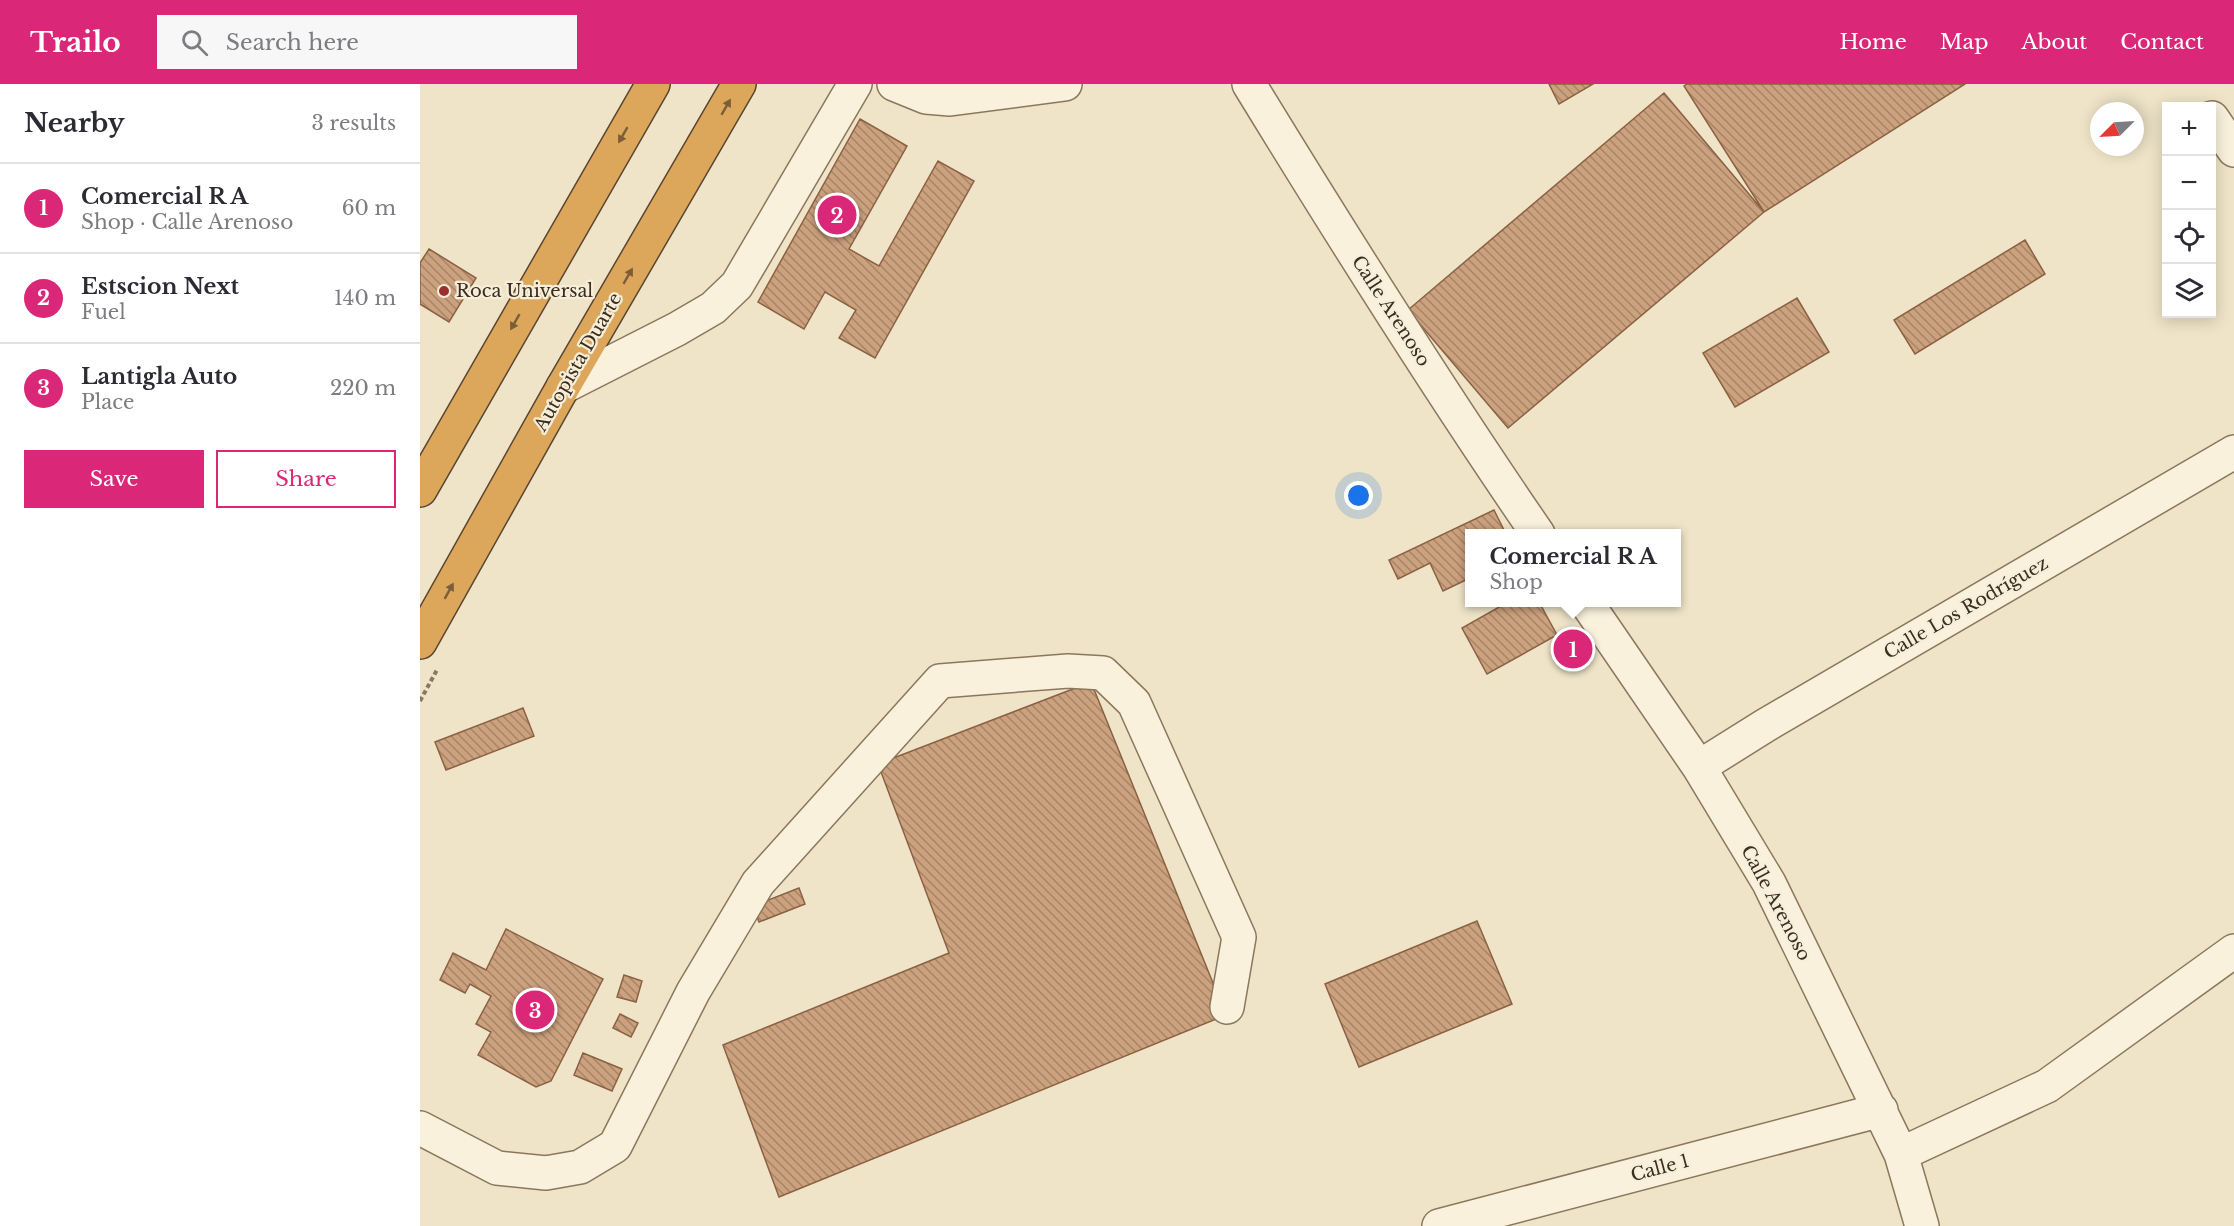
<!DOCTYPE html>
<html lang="en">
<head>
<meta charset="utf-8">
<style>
  :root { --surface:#fff; --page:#f7f7f7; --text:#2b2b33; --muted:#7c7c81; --line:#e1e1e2; --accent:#db2777 }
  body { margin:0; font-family:"Libre Baskerville",serif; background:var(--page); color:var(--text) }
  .controls { position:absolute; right:18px; top:18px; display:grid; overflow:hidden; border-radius:0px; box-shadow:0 3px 15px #0003 }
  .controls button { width:54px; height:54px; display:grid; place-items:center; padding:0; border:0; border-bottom:2px solid var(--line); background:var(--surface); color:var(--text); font:30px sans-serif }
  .compass { position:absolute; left:1670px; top:18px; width:54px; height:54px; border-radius:50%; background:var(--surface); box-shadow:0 3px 15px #0003; rotate:246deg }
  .you { position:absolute; left:939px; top:412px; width:21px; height:21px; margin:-15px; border:4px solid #fff; border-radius:50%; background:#1a73e8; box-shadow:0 0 0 9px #1a73e833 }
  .badge { display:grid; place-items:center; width:39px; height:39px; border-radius:50%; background:var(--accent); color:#fff; font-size:20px; font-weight:700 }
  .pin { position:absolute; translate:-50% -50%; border:3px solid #fff; box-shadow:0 2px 6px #0006 }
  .popup { position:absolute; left:1045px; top:445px; width:216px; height:78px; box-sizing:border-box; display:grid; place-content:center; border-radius:0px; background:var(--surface); filter:drop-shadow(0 2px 4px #0005); font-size:20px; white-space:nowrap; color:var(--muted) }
  .popup b { font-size:22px; color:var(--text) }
  .popup::after { content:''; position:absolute; left:50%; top:100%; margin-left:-12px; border:12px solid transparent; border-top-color:var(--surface) }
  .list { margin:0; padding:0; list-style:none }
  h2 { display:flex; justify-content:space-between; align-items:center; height:78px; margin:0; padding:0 24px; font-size:26px }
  h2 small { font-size:20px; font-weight:400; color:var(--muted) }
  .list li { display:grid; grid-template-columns:39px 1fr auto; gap:18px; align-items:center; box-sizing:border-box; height:90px; padding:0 24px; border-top:2px solid var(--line) }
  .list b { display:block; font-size:22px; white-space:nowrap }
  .list p { margin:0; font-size:20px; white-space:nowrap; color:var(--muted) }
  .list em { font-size:20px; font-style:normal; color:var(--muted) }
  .actions { display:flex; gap:12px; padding:18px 24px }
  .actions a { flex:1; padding:14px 0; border:2px solid var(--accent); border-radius:0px; text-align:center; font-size:21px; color:var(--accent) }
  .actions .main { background:var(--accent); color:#fff }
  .icon { flex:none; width:33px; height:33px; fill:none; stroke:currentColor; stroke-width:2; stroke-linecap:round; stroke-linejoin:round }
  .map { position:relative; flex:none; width:1814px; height:1142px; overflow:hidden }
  header { display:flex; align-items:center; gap:36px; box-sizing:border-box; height:84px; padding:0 30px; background:var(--accent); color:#fff }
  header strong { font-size:28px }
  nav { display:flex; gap:33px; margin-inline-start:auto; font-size:21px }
  .search { width:420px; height:54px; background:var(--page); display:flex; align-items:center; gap:15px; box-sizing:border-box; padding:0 21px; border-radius:0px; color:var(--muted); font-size:22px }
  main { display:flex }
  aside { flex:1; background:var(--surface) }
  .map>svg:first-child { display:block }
  .building { fill:url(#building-back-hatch); stroke:#8a6143; stroke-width:1.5 }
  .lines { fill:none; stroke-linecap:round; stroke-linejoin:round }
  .minor-casing { stroke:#8b775d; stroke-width:36 }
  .highway-casing { stroke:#594531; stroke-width:36 }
  .path { stroke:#8b775d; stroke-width:4; stroke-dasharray:4.5 3; stroke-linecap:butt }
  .minor { stroke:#f9f1dc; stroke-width:33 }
  .highway { stroke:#dca75b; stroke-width:33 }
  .oneway { fill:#7b5e38 }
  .poi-dot { fill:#9a2f2d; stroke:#f6eed8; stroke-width:2 }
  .labels { text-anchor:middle; stroke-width:4.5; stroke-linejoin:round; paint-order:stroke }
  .poi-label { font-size:18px; fill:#3b2e20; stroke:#f6eed8; text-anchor:start }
  .street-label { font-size:18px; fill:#3b2e20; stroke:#f6eed8 }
</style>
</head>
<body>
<header>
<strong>Trailo</strong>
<div class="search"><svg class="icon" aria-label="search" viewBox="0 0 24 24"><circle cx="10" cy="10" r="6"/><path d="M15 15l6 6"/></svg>Search here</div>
<nav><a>Home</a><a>Map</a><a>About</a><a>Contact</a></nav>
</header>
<main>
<aside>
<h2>Nearby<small>3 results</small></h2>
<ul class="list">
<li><span class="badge">1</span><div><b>Comercial R A</b><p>Shop · Calle Arenoso</p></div><em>60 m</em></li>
<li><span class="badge">2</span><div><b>Estscion Next</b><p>Fuel</p></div><em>140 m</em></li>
<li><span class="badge">3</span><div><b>Lantigla Auto</b><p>Place</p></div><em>220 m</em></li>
</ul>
<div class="actions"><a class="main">Save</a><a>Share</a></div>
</aside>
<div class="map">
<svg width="1814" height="1142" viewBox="0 0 1814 1142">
  <defs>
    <pattern id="building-back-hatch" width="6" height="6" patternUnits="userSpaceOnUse" patternTransform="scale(1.5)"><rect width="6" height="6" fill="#cca17e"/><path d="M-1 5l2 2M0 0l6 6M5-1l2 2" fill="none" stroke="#a78467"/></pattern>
  </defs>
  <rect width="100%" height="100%" fill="#efe4c8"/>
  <!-- building -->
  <path class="building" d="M1129 0H1173L1139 20Z
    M1267 0H1545L1344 128 1264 2Z
    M1244 9 1344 128 1088 344 988 226Z
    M440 35 487 62 429 165 459 182 518 77 554 97 455 274 419 254 436 226 405 208 384 245 338 218Z
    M1605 156 1625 190 1495 270 1474 236Z
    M9 165 56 194 29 238 0 220V179Z
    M1377 214 1409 268 1315 323 1283 269Z
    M1074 426 1086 450H1050V494L1023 507 1010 479 978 495 969 476Z
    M1088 518H1119L1137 551 1067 590 1042 544Z
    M671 598 806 931 359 1113 303 961 529 869 458 680Z
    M103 624 114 652 26 686 15 658Z
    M379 804 385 820 339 838 333 822Z
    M1057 837 1092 920 939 983 905 900Z
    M86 845 183 895 131 997 116 1003 58 971 71 948 56 940 71 912 50 900 45 909 20 896 33 869 66 886Z
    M204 891 222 897 216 918 197 913Z
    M200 930 218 939 211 953 193 944Z
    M163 969 202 985 192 1007 154 991Z"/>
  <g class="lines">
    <!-- minor casing -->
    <g class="minor-casing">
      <path id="minor" d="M474 0 506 13 530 15 645 0
        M829 0C922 152 1017 303 1118 450
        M1792 34 1814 66
        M143 303 257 245 293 224 317 201 435 0
        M1166 518 1279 683 1349 799 1481 1070 1502 1142
        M1279 683 1346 641 1814 368
        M0 1044 77 1084 126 1089 160 1083 195 1062 273 908 338 799 520 597 648 587 683 589 714 619 819 853 807 923
        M1481 1070 1627 1002 1814 867
        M1019 1142 1461 1026"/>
    </g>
    <!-- highway casing -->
    <g class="highway-casing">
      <path id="highway" d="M0 406 233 0
        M0 558 143 303 319 0"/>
    </g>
    <!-- path -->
    <path class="path" d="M0 617 18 584"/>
    <!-- minor -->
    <use href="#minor" class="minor"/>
    <!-- highway -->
    <use href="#highway" class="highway"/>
  </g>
  <!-- one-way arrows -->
  <defs><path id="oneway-solid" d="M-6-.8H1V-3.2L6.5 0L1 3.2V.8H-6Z" transform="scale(1.5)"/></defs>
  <g class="oneway">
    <use href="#oneway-solid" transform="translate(306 23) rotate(-60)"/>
    <use href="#oneway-solid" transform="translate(203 51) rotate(120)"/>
    <use href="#oneway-solid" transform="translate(208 192) rotate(-60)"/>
    <use href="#oneway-solid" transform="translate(95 238) rotate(120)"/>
    <use href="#oneway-solid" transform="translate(29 507) rotate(-61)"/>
  </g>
  <!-- markers -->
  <circle class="poi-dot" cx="24" cy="207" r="6"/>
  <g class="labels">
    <!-- poi labels -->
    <g class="poi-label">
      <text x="36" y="213">Roca Universal</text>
    </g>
    <!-- street labels -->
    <g class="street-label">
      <text transform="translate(971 227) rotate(57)" y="6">Calle Arenoso</text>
      <text transform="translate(158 278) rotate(-60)" y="6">Autopista Duarte</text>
      <text transform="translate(1546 524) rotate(-30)" y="6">Calle Los Rodríguez</text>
      <text transform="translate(1356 819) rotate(62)" y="6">Calle Arenoso</text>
      <text transform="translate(1240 1084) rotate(-15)" y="6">Calle 1</text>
    </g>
  </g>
</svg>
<div class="controls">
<button>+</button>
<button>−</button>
<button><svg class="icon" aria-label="locate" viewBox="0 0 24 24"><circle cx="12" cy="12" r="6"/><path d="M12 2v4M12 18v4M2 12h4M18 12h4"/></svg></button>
<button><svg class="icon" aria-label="layers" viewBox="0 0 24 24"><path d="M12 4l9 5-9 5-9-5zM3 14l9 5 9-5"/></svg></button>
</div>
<svg class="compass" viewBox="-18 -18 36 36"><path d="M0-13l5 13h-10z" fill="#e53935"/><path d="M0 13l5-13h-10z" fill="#7c7c81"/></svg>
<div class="you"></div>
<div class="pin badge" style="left:1153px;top:565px">1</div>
<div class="popup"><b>Comercial R A</b>Shop</div>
<div class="pin badge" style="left:417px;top:131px">2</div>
<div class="pin badge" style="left:115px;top:926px">3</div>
</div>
</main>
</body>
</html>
